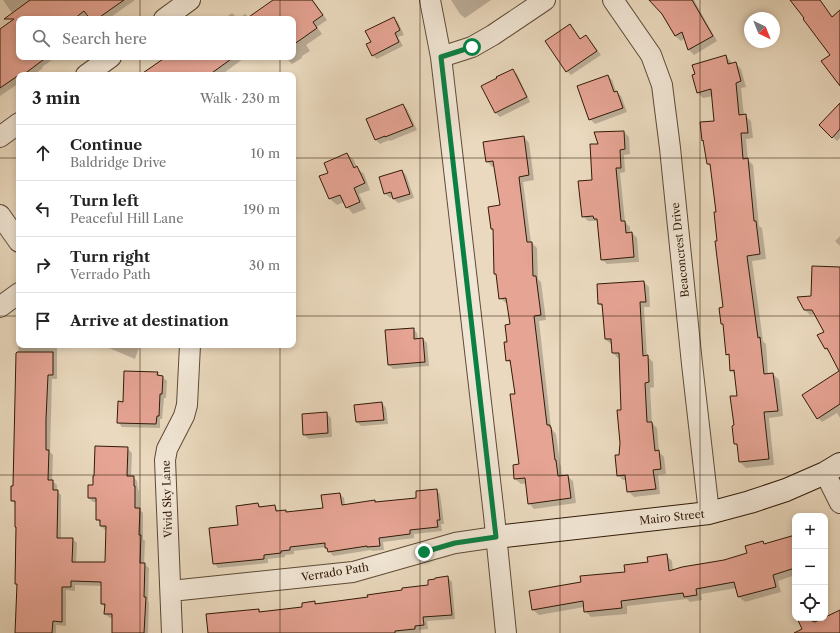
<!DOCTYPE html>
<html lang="en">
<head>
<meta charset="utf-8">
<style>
  :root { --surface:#fff; --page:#f6f6f6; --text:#222; --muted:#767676; --line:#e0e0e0 }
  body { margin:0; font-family:"Libre Caslon Text",serif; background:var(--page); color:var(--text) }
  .controls { position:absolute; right:12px; bottom:12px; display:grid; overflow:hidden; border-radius:8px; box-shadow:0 2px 6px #0003 }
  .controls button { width:36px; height:36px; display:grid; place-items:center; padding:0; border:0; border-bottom:1px solid var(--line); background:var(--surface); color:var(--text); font:20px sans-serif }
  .compass { position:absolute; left:744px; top:12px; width:36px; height:36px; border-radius:50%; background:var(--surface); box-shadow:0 2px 6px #0003; rotate:137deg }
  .stop { position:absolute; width:12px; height:12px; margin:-9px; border:3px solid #0b8043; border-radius:50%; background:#fff }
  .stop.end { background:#0b8043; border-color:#fff; box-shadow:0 1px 4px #0008 }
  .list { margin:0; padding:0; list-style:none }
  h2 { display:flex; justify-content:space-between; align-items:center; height:52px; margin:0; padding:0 16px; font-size:17px }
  h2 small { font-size:13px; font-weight:400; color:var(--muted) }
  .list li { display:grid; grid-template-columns:26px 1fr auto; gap:12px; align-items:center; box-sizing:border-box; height:56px; padding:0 16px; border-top:1px solid var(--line) }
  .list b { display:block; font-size:15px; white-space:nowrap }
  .list p { margin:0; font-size:13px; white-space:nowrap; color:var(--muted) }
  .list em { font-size:13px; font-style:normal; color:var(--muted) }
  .icon { flex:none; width:22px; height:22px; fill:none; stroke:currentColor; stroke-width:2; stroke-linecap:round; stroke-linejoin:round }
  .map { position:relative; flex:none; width:840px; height:633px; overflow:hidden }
  .search { position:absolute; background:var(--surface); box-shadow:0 2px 6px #0003; left:16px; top:16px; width:280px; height:44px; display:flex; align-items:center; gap:10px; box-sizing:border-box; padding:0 14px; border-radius:8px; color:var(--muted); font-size:15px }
  .panel { position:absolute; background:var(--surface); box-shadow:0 2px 6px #0003; left:16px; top:72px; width:280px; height:276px; border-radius:8px }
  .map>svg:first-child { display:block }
  .shadow { fill:#0003 }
  .building { fill:#e6a494; stroke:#301a07 }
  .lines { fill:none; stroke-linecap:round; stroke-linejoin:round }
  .street-casing { stroke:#5e4a35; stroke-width:22 }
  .secondary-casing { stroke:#301a07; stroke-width:24 }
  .street { stroke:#f1e6d5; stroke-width:20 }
  .secondary { stroke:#f1e6d5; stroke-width:22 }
  .route { stroke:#0b8043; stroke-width:5 }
  .grid { fill:none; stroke:#301a07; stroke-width:1; stroke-opacity:0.55 }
  .labels { text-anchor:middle; stroke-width:3; stroke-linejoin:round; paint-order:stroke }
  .street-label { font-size:11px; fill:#301a07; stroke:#f1e6d5 }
</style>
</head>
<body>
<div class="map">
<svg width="840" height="633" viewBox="0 0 840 633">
  <rect width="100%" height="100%" fill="#ead9be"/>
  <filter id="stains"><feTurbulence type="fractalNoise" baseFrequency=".005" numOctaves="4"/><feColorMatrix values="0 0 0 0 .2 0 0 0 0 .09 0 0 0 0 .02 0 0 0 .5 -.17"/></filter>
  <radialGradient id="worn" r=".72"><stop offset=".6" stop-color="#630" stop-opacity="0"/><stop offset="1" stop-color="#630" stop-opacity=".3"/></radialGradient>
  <!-- shadow -->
  <path class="shadow" d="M3 0H135L108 19H19V57H56L42 67 43 68 33 75H19V83L0 96V30L16 19Z
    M281 0H313L327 20 317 27 322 34 306 45 310 51 302 56V58L292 64 285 57H293V19H224L232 13 238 19 245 14 249 18Z
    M451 0H491L465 18 460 14Z
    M652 0H694L717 41 694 55 689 50 685 38 681 41 675 36 662 13Z
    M393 18 398 22 404 35 398 37 403 46 377 59 372 55V43Z
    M570 25 574 30 581 40 586 36 590 40 601 55 571 75 567 71Z
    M726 56 731 62 732 64 735 63 741 69 746 87 741 88 744 116H745L751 121 753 138 746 139 748 160 753 165 759 226 762 228 766 259 752 261 763 341 766 344 768 375 773 374 779 380 783 416 769 418 774 465 746 468 740 462 739 447 735 444V426L738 397 735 375 731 370 730 357 727 354 725 326 722 323 724 308 718 241 717 212 712 168 708 164 704 141 715 122 713 96 703 98 698 93Z
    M168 57H241L243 59 221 75H142Z
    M512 70 517 74 530 102 500 117 495 112Z
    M608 76 612 80 616 91 621 96 627 112 595 124 590 119Z
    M403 105 407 109 417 130 390 141 389 140 380 144 376 140Z
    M840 105V138L837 141 821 125Z
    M624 132 629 137 630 154 624 155 625 172 620 173 625 222 630 227V233H632L637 238 639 262 607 264 602 259 598 222 597 221H588L583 216 594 180 599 145Z
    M524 137 529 143 534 180 523 182 531 242 537 248 538 279 541 282 546 320 539 321 551 428 556 434 560 464 561 466 562 476H567L573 481 576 503 534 509 529 503 527 483 521 484 515 479 520 465 516 394 512 365 507 360 508 343 511 325 508 303H506L500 298 497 276 495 274 494 231 492 229 501 206 495 166 492 167 487 161Z
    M347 154 354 160 357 168 364 174 370 190 359 194 366 209 353 214 347 207 344 202 337 205 330 199 321 177 329 173Z
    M19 167V174L16 170Z
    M402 171 406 175 414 198 398 203 394 199 393 197 390 198 385 193Z
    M840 236V246L835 241Z
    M840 268V370L830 353 825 348V332L816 314 810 315 805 310 812 297Z
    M644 282 649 287 650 307H644L647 356 653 362 654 387 650 388 652 423 657 428 659 452 664 457 666 474 658 475 660 494 634 497 628 491 627 480H623L618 475 622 411 620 358H618L613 353 612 344H611L605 339 604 308 599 304Z
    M19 327V345H61V347H57V379H52L50 452 53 455 52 481 57 485V491L61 495V539H72L77 543 76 563H106L107 530H105L101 526V524L97 519V502H93L89 498 94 486 127 448 132 453 131 477H133L137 481 138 489 139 491V509L143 513V539L145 541 144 564 149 568 148 601 149 602 148 633H113V618H110L105 614 106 608 102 604V586L75 585V591L66 590V626L56 625V633H16L18 586 16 584 17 548 16 504 12 500 14 487Z
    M413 329 417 333 418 339H423L427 343 429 366 393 369 389 365Z
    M102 345H140L135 359Z
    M157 373 167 381 166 398H164L162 419H160V428L122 427 118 422Z
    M840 384V418L837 413 822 422 818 418Z
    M382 403 386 408 388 424 361 426 357 422 356 406Z
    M326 413 331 418 332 437 309 439 304 435Z
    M436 490 440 494 444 524H441L442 531 414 534V538L383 542 384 550 372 551 371 550 333 556 326 547 294 551V554L285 555V557L268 559V563L218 568 214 563 239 526 258 504 262 508 275 506 279 512 286 511 287 513 324 509 340 494 344 498 345 505 417 499Z
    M795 536V575L778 581 781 592 745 602 739 597 737 588 701 594 702 600 690 602 687 599 627 606V614L591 617 585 611 584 607 539 615 533 610 582 583 626 573 666 555 672 561 673 571 724 561 748 554 763 542 765 545Z
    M825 555 828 565 825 566Z
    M448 578 452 582 455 619 427 621 428 629 419 630V633H209L258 610 261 613 303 608 314 602 317 604 369 598 429 586Z
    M840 611V633H795L803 629 798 618H824Z"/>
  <!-- building -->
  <path class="building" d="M30 0H124L97 19H90L84 11 74 19H19V57H47L23 75 22 74 19 75 0 88V29L14 19H4Z
    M273 0H312L323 15 313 22 317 28 293 45V19H246Z
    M649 0H692L713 36 688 50 682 32 675 36 662 14Z
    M790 0H820L832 17 840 10V86L821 61 830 55 803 19 804 18Z
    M394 17 400 30 395 33 399 42 372 56 366 44 371 42 365 31Z
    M570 24 580 39 586 35 597 51 566 72 545 41Z
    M726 55 728 64 736 62 741 81 736 83 739 115 746 114 748 133H741L743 159 748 158 754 221H756L760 254 747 256 758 338 760 337 764 374 773 373 778 411 764 412 769 459 739 462 737 444H734L732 426 734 425 730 396H737L734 370 730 371 729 354 726 355 723 324H721L719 308 723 307 715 241H717L714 212H716L710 164H707L703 140 702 141 700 122 714 121 711 89 697 93 692 75 695 74 692 65Z
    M166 57H234L209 75H140Z
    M513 69 527 97 495 113 481 86 497 78 496 77Z
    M608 75 614 92 617 91 623 108 589 120 577 86Z
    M840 103V129L832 138 819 125Z
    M403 104 413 126 385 137V136L375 140 366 119Z
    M624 131 625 149 620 150 621 168H616L621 221H625L626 233 632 232 634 257 601 260 597 219H594L593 216 582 217 578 181 592 180 590 144H598L594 132Z
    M524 136 529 175 519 177 527 242H532L533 276H536L541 315 534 316 547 425H550V427H551L555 460H556L558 476 568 475 571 498 528 504 525 478 514 479 513 465 519 464 510 394H515L510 360 506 361 504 342H507L505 325 510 324 506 298 499 299 496 274H494L493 229H491L488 207 500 205 493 161 486 162 483 142Z
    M347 153 354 168 357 166 365 183 354 188 360 202 346 208 340 195 329 199 319 176 328 173 324 163Z
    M402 170 410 194 393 199 391 192 384 194 379 177Z
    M812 266 840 267V404L817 419 802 395 839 371 827 348 825 349 817 335 824 332 812 310H804L797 297 811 296Z
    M644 281 646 302H640L643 356 648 355 649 382 645 383 647 422H652L655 451 659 450 661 469 653 470 656 489 627 492 625 475 617 476 615 455H619L620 443 617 410H621L619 353H612L611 339H605L602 304H598L597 284Z
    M414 328V339L423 338 425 362 388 365 385 330Z
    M17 352H53V375H48L46 419V450H49L48 480H53V490H58L57 538H73L72 562H105L106 526H100V520H96V498H88V485H93V476H94L95 446 128 447 127 476H134V486H135V508H140L139 535H141L140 563H145L144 597H146L144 633H112V614H104L105 604H101V582L71 581V587H62V622L53 621 52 633H15L17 584H15L16 527H15V501H11V486H13L16 353Z
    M124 371 158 372 157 375 163 376 162 394H160L159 416H157L156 424 117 423 118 401 123 402Z
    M382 402 384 420 356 422 354 405Z
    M327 412 328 433 303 435 302 414Z
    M437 489 440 520H437L438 527 410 530V534L379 538 380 546 367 547V546L328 552 327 548H325V543L290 547V550L281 551V553L264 555V559L213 564 209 528 238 525 236 506 258 503 259 507 275 505 276 511 286 510V512L323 508 321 495 340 493 342 505 375 500V502L416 498V491Z
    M795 535V568L773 575 776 587 738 597 734 582 696 589 697 595 684 597 683 593 621 601 622 608 584 612 583 601 532 610 529 591 581 582 580 576 625 572 624 565 648 562 647 557 667 554 669 571 682 567 724 560 747 553 745 546 763 541 764 544Z
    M448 576 452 615 423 617 424 625 415 626V629L395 631V633H208L206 614 259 609V612L302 607V603L315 601V604L368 597 367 595 402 590V588L428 585V580L435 579V578Z
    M840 610V633H794L802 629 797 618H804L815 622Z"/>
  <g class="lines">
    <!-- street casing -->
    <g class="street-casing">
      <path id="street" d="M430 0 441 57 443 74 494 515 506 633
        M613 0 651 55 662 85 670 148 692 364 709 513
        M164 19 190 0
        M441 57 472 47 493 35 545 0
        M86 75 111 57
        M0 137 19 123
        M0 215 19 242
        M0 307 19 293
        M825 473 840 503
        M171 591 353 572 455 543 496 537
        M172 633 165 460 167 449 184 416 187 405 190 345"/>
    </g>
    <!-- secondary casing -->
    <g class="secondary-casing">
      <path id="secondary" d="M496 537 709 513 750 502 786 490 825 473 840 464"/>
    </g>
    <!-- street -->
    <use href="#street" class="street"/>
    <!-- secondary -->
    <use href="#secondary" class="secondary"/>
  </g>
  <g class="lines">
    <!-- route -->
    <path class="route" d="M424 552 455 543 496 537 441 57 472 47"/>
  </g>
  <!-- grid -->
  <path class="grid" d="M140 0V19M280 0V19M420 0V633M560 0V633M700 0V633M140 57V75M280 57V75M0 158H19M293 158H840M0 316H19M293 316H840M140 345V633M280 345V633M0 475H840"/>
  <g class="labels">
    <!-- street labels -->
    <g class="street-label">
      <text transform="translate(680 250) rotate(-96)" y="4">Beaconcrest Drive</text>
      <text transform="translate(167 499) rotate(-92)" y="4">Vivid Sky Lane</text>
      <text transform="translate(672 517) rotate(-6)" y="4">Mairo Street</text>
      <text transform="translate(335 572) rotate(-9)" y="4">Verrado Path</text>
    </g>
  </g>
  <rect width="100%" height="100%" filter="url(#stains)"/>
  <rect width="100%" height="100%" fill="url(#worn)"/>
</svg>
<div class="controls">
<button>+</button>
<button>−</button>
<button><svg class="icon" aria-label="locate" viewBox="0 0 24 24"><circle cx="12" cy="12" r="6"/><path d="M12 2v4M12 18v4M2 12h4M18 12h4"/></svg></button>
</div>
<svg class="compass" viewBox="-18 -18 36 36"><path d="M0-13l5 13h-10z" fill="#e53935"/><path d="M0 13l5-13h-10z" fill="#767676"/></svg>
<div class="stop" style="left:472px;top:47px"></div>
<div class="stop end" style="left:424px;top:552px"></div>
<div class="search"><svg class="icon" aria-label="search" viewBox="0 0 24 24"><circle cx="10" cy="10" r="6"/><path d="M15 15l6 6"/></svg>Search here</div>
<section class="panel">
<h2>3 min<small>Walk · 230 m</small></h2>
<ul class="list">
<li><svg class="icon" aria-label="ahead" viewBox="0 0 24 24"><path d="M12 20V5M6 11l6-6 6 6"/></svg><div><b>Continue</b><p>Baldridge Drive</p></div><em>10 m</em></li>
<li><svg class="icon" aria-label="left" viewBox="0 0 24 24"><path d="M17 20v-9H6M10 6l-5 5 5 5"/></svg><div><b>Turn left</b><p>Peaceful Hill Lane</p></div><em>190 m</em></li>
<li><svg class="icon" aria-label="right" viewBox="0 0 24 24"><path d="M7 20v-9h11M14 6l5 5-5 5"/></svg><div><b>Turn right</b><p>Verrado Path</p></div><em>30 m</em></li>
<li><svg class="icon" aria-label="arrive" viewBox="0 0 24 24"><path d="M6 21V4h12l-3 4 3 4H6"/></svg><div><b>Arrive at destination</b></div></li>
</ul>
</section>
</div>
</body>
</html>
